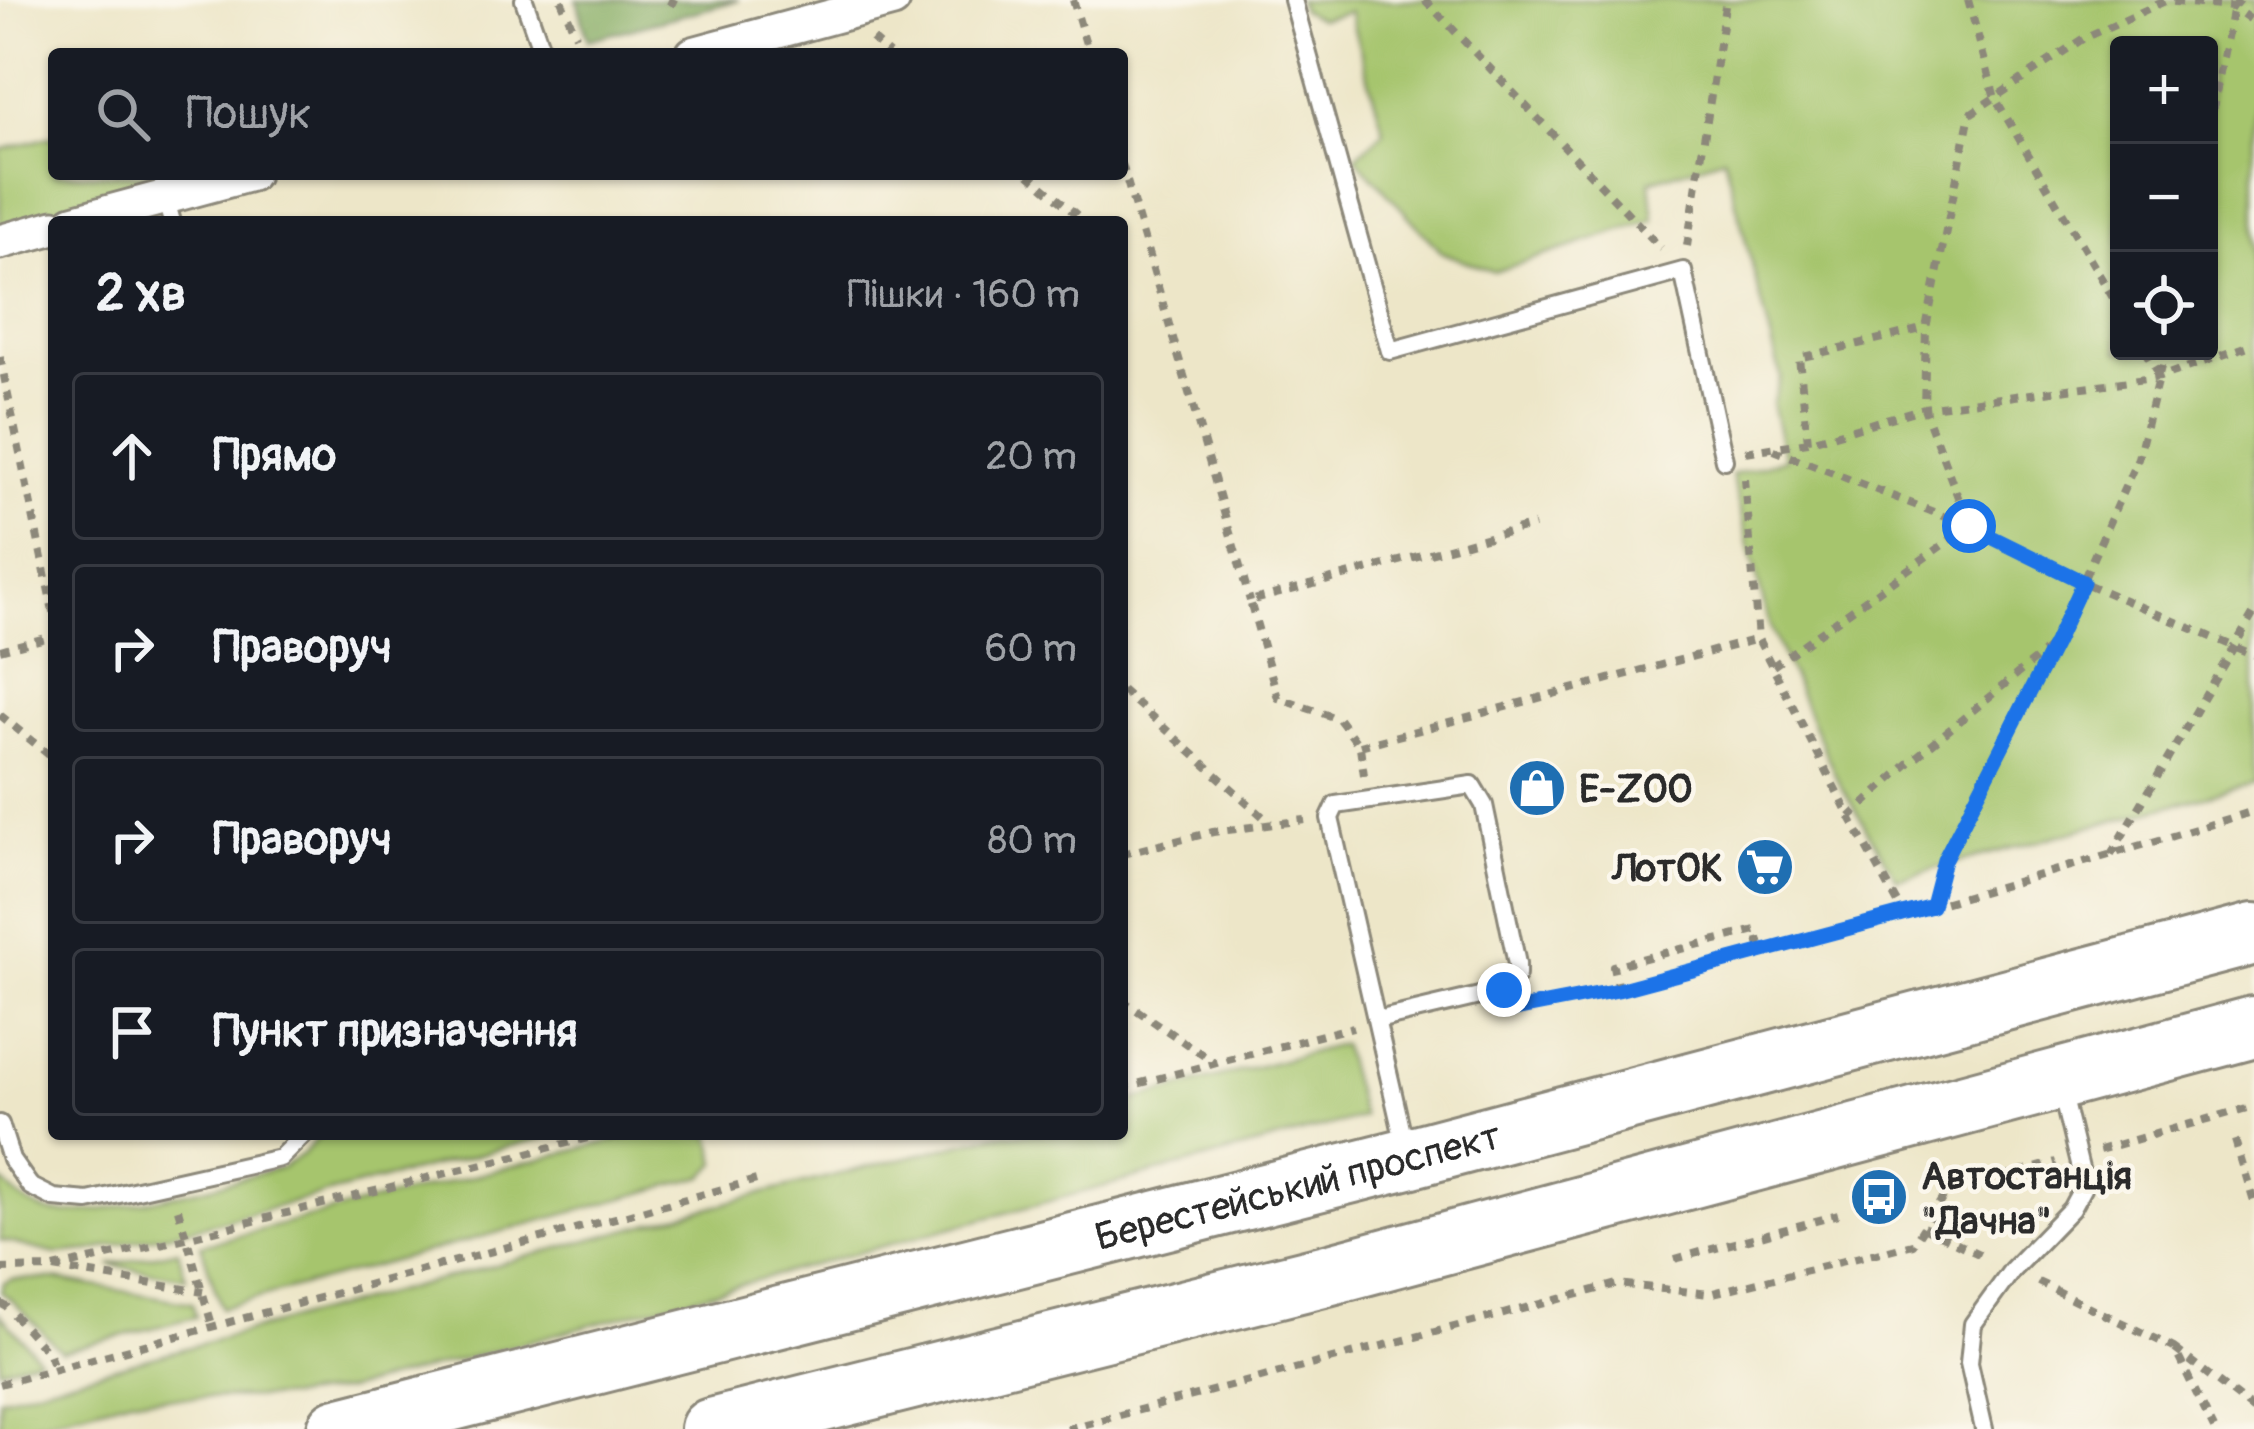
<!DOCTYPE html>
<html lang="uk">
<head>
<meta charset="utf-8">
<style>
  :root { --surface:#171b24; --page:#20242c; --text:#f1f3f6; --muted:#9ea1a6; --line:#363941 }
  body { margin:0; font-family:Pangolin,sans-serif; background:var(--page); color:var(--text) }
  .controls { position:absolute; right:36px; top:36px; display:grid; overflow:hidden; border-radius:12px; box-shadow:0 3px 9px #0004 }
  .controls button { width:108px; height:108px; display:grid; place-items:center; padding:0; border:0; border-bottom:3px solid var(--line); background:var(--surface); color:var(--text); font:60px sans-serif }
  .stop { position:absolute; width:36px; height:36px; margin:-27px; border:9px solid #1a73e8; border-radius:50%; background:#fff }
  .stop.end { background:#1a73e8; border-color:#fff; box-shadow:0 3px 12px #0008 }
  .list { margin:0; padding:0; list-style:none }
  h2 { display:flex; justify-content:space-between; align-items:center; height:156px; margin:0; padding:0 48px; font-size:51px }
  h2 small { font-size:39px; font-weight:400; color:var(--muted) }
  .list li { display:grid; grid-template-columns:78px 1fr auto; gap:36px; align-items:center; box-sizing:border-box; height:168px; margin:0 24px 24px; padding:0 24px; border:3px solid var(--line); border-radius:12px }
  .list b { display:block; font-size:45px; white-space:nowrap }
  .list em { font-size:39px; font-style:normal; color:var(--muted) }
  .icon { flex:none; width:66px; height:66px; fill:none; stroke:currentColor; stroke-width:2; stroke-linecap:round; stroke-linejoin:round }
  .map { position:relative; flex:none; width:2254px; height:1429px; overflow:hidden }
  .search { position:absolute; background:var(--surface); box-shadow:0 3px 9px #0004; left:48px; top:48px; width:1080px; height:132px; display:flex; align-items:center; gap:30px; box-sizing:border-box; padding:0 42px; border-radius:12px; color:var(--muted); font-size:45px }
  .panel { position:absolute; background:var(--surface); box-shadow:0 3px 9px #0004; left:48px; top:216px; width:1080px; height:924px; border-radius:12px }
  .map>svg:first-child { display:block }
  .green { fill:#a6c56d; stroke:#68784c; stroke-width:3; fill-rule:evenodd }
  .forest { fill:#84aa60; stroke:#586a46; stroke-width:3 }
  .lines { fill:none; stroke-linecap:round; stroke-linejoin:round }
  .lane-casing { stroke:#8c887a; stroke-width:22 }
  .street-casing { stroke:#8c887a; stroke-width:39 }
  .highway-casing { stroke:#8c887a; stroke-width:66 }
  .path { stroke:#8c887a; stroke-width:8; stroke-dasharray:9 9; stroke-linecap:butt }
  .lane { stroke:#fff; stroke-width:16 }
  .street { stroke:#fff; stroke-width:33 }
  .highway { stroke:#fff; stroke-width:60 }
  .route { stroke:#1a73e8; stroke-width:15 }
  .labels { text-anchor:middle; stroke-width:9; stroke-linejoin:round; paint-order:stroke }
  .poi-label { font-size:39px; font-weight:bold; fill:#2b2b2b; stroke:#fbf7ec; text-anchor:start }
  .street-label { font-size:39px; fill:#2b2b2b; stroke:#fbf7ec }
</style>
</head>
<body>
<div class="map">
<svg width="2254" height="1429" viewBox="0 0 2254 1429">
  <rect width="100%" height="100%" fill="#fbf7ec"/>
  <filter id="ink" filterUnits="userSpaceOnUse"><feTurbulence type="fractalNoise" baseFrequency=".00833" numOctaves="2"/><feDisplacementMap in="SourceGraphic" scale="24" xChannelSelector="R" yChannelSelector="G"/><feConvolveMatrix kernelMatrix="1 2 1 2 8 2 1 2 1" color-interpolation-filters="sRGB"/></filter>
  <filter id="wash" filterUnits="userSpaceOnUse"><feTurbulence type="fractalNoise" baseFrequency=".004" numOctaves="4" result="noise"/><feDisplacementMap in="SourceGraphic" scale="48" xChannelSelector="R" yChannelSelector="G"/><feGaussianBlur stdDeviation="2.7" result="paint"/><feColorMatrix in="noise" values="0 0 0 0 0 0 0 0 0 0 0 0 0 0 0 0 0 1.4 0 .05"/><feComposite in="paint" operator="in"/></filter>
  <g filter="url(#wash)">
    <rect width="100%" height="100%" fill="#ede6c8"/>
    <!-- green -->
    <path class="green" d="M1298 0H2254V783L1896 879 1836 777 1769 624 1731 475 1785 459 1772 404 1781 377 1724 157 1650 181 1654 220 1494 272 1441 252 1355 157 1384 131 1349 12 1319 19 1301 10ZM2119 45H2209V351H2119Z
      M54 136V174H200L0 227V150Z
      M1342 1044 1362 1117 348 1390 291 1397 131 1398 15 1429H0V1398L741 1199 999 1134H1122V1103Z
      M321 1134H557L206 1225 90 1251 56 1254 0 1240V1179C13 1193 26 1205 45 1211 81 1224 235 1179 281 1168L304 1153Z
      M639 1134H711L717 1163 705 1176 221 1308 201 1245Z
      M178 1250 186 1278 110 1265Z
      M12 1279H55L192 1303 196 1317 61 1351 14 1302 1 1292 3 1283Z
      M0 1314 1 1315 39 1358 0 1369Z"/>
    <!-- forest -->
    <path class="forest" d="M577 0H739L588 40Z"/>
  </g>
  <g filter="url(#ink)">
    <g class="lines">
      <!-- lane casing -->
      <g class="lane-casing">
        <path id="lane" d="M524 0 543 54
          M1293 0 1390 351 1683 271 1724 460
          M165 197 172 222
          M1377 1020 1505 990 1517 975V964L1484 805 1472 785 1336 805 1330 818 1405 1146
          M0 1124 11 1159 30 1186 54 1198 88 1201 280 1158 304 1134
          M1984 1429 1969 1363 1973 1324 2012 1270 2071 1209 2084 1185 2061 1090"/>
      </g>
      <!-- street casing -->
      <g class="street-casing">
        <path id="street" d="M693 54 893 0
          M73 222 251 174
          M0 242 54 227"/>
      </g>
      <!-- highway casing -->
      <g class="highway-casing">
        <g id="highway">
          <path id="s1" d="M338 1429 1408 1158 2254 934"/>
          <path d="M711 1429 1327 1275 2254 1027"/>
        </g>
      </g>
      <!-- path -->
      <path class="path" d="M561 0 576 35
        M668 0 680 6
        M1073 0 1089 54
        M1425 0 1661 248
        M1968 0 1995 98 2119 308
        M872 39 889 54
        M2209 128 2233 7 2239 0
        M1122 164 1250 601
        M1029 174 1085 222
        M1687 246 1726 0
        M2145 351 2159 376
        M0 357 54 616
        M1808 442 1799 358 1926 328
        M1774 450 1969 526 2082 582 2254 655
        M1746 452 1808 442 1924 408 2160 377 2254 344
        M1745 479 1758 639 1850 817 1904 914
        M0 650 54 636
        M1773 666 1969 526 1924 408 1926 328 1970 114 2084 38 2165 1 2233 7 2254 22
        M1122 690 1270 823
        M0 715 54 759
        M1360 746 1758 639
        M1364 775 1360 747 1339 719 1278 698 1250 601 1534 525
        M1850 817 1910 762 2055 643 2138 458 2165 351
        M1122 854 1213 832 1305 820
        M2111 855 2254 613
        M1932 905 1944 860 2053 647
        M1618 990 1613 966 1756 930 1762 954
        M1122 1000 1213 1062
        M1526 1007C1665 981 1801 943 1936 905 2043 874 2149 844 2254 811
        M1122 1088 1353 1027
        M2235 1140 2254 1202
        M2099 1150 2254 1106
        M178 1209 213 1328
        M1923 1227 1987 1258
        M1675 1259 1838 1215
        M54 1268 186 1238 604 1134
        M0 1269 54 1268 203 1292
        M2038 1282 2174 1348 2214 1429
        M0 1303 7 1307 49 1354 55 1370
        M2175 1349 2254 1410
        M0 1384 760 1179
        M1067 1429 1617 1284 1709 1294 1913 1244 1946 1193 2056 1162"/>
      <!-- lane -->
      <use href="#lane" class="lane"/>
      <!-- street -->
      <use href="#street" class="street"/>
      <!-- highway -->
      <use href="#highway" class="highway"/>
    </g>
  </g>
  <g class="lines" filter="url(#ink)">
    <!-- route -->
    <path class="route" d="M1504 990 1509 1011 1618 990 1932 906 1944 860 2055 643 2083 582 1969 526"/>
  </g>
  <!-- icons -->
  <defs>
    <g id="shop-disc" transform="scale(3)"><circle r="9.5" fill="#1f6fb2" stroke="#fbf7ec"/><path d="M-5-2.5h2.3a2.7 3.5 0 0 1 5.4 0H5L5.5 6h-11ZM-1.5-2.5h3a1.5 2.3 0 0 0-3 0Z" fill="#fff"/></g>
    <g id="supermarket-disc" transform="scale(3)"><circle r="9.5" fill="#1f6fb2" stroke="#fbf7ec"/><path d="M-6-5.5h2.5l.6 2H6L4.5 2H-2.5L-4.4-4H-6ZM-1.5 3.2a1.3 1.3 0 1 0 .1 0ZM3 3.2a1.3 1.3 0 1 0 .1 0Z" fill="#fff"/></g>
    <g id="bus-disc" transform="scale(3)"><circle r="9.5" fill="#1f6fb2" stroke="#fbf7ec"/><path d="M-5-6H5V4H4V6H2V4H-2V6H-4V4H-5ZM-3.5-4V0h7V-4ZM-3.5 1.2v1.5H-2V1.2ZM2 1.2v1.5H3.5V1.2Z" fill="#fff"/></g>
  </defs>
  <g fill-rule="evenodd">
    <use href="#shop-disc" x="1537" y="788"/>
    <use href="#supermarket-disc" x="1765" y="867"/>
    <use href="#bus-disc" x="1879" y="1197"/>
  </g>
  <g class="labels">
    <!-- poi labels -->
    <g class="poi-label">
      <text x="1579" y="802">E-ZOO</text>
      <text x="1723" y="881" text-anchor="end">ЛотОК</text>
      <text x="1921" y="1189">Автостанція<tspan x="1921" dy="45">"Дачна"</tspan></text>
    </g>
    <!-- street labels -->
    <g class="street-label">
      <text dy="14" stroke="none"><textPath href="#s1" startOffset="990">Берестейський проспект</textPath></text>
    </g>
  </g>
</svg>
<div class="controls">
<button>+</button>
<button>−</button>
<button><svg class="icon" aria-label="locate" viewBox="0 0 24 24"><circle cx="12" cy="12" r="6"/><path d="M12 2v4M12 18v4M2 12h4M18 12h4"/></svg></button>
</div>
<div class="stop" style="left:1969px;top:526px"></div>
<div class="stop end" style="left:1504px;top:990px"></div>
<div class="search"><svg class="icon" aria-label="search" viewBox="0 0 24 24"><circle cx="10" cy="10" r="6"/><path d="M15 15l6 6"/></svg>Пошук</div>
<section class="panel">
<h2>2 хв<small>Пішки · 160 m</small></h2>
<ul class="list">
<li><svg class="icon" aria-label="ahead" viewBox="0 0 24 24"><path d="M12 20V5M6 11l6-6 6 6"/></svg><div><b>Прямо</b></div><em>20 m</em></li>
<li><svg class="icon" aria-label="right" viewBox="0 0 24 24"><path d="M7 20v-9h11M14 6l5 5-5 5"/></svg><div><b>Праворуч</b></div><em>60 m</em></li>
<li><svg class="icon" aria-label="right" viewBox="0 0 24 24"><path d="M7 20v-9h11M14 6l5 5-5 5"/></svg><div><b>Праворуч</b></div><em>80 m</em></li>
<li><svg class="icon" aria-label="arrive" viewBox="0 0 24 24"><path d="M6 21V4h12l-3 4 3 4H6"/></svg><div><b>Пункт призначення</b></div></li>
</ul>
</section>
</div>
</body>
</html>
